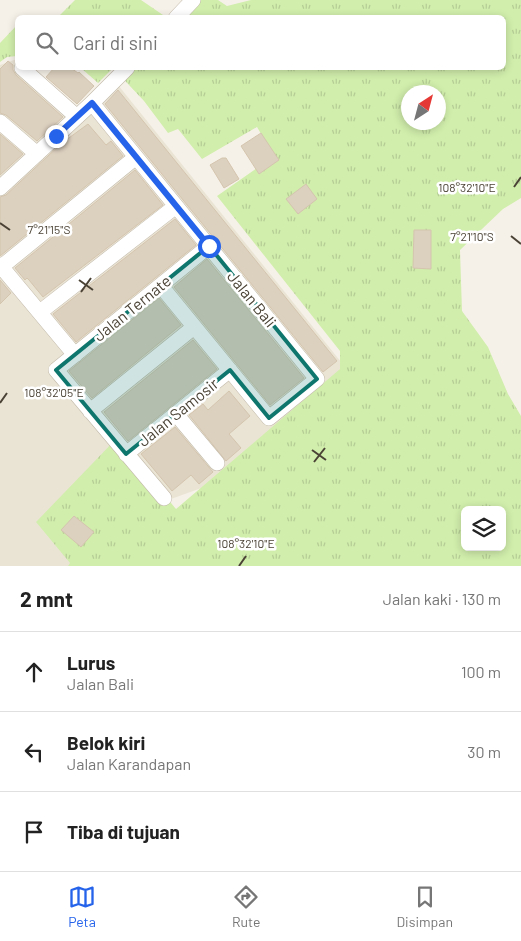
<!DOCTYPE html>
<html lang="id">
<head>
<meta charset="utf-8">
<style>
  :root { --surface:#fff; --page:#f6f6f6; --text:#222; --muted:#767676; --line:#e0e0e0; --accent:#2563eb }
  body { margin:0; font-family:Barlow,sans-serif; background:var(--page); color:var(--text) }
  .controls { position:absolute; right:15px; bottom:15px; display:grid; overflow:hidden; border-radius:8px; box-shadow:0 2px 8px #0003 }
  .controls button { width:45px; height:45px; display:grid; place-items:center; padding:0; border:0; border-bottom:1px solid var(--line); background:var(--surface); color:var(--text); font:25px sans-serif }
  .compass { position:absolute; left:401px; top:85px; width:45px; height:45px; border-radius:50%; background:var(--surface); box-shadow:0 2px 8px #0003; rotate:36deg }
  .stop { position:absolute; width:15px; height:15px; margin:-11px; border:4px solid #2563eb; border-radius:50%; background:#fff }
  .stop.end { background:#2563eb; border-color:#fff; box-shadow:0 1px 5px #0008 }
  .list { margin:0; padding:0; list-style:none }
  h2 { display:flex; justify-content:space-between; align-items:center; height:65px; margin:0; padding:0 20px; font-size:21px }
  h2 small { font-size:16px; font-weight:400; color:var(--muted) }
  .list li { display:grid; grid-template-columns:32px 1fr auto; gap:15px; align-items:center; box-sizing:border-box; height:80px; padding:0 20px; border-top:1px solid var(--line) }
  .list b { display:block; font-size:19px; white-space:nowrap }
  .list p { margin:0; font-size:16px; white-space:nowrap; color:var(--muted) }
  .list em { font-size:16px; font-style:normal; color:var(--muted) }
  .icon { flex:none; width:28px; height:28px; fill:none; stroke:currentColor; stroke-width:2; stroke-linecap:round; stroke-linejoin:round }
  .map { position:relative; flex:none; width:521px; height:566px; overflow:hidden }
  .search { position:absolute; background:var(--surface); box-shadow:0 2px 8px #0003; left:15px; right:15px; top:15px; height:55px; display:flex; align-items:center; gap:12px; box-sizing:border-box; padding:0 18px; border-radius:8px; color:var(--muted); font-size:19px }
  .sheet { height:305px; background:var(--surface) }
  nav { display:flex; justify-content:space-around; align-items:center; box-sizing:border-box; height:70px; border-top:1px solid var(--line); background:var(--surface); font-size:14px; color:var(--muted) }
  nav a { display:grid; justify-items:center; gap:2px }
  nav .on { color:var(--accent) }
  .map>svg:first-child { display:block }
  .residential { fill:#eae4d5 }
  .grass { fill:url(#grass-tufts); fill-rule:evenodd }
  .building { fill:#dcd0bf; stroke:#d4c5ae }
  .lines { fill:none; stroke-linecap:round; stroke-linejoin:round }
  .street-casing { stroke:#c2b9a9; stroke-width:16 }
  .street { stroke:#fff; stroke-width:15 }
  .route { stroke:#2563eb; stroke-width:6 }
  .marked { fill:#0f766e; fill-opacity:0.2; stroke:#0f766e; stroke-width:4; stroke-linejoin:round }
  .ticks { fill:none; stroke:#4a4235; stroke-width:2 }
  .labels { text-anchor:middle; stroke-width:5; stroke-linejoin:round; paint-order:stroke }
  .street-label { font-size:16px; fill:#4a4235; stroke:#fff }
  .ticks-label { font-size:12px; text-anchor:middle; fill:#4a4235; stroke:#fff; stroke-width:5; stroke-linejoin:round; paint-order:stroke }
</style>
</head>
<body>
<div class="map">
<svg width="521" height="566" viewBox="0 0 521 566">
  <defs>
    <pattern id="grass-tufts" width="24" height="20" patternUnits="userSpaceOnUse" patternTransform="scale(1.25)"><rect width="24" height="20" fill="#d1eeac"/><path d="M3 7l-1-3M5 7V3M7 7l1-3M15 17l-1-3M17 17v-4M19 17l1-3" fill="none" stroke="#b5cd95"/></pattern>
  </defs>
  <rect width="100%" height="100%" fill="#f6f1e8"/>
  <!-- residential -->
  <path class="residential" d="M17 59 18 68 78 110 110 75 350 373 232 477 171 499 99 566H0V65Z"/>
  <!-- grass -->
  <path class="grass" d="M75 0H141L166 17H58Z
    M188 0H218L227 6 251 0H521V198L503 209 460 250 462 311 488 347 508 394 521 416V566H68L70 563 36 522 117 438 176 509 340 369V351L217 196 274 156 257 127 202 159 178 129 168 133 144 101 113 68 98 83 81 68H504V18L170 17ZM408 92H438V122H408ZM465 510H502V547H465Z
    M17 25V56L7 57 0 62V43Z"/>
  <!-- building -->
  <path class="building" d="M8 61 13 65V70L16 75 63 117 37 141 6 115 0 113V69Z
    M54 68H71L78 73 79 72 94 86 77 104 46 77Z
    M118 90 337 361 323 372 105 104Z
    M88 124 106 145 111 141 123 156 0 256V197L6 195 62 143Z
    M261 133 279 160 259 174 241 146Z
    M0 134 23 154 0 175Z
    M222 158H226L239 179 224 188 210 165Z
    M135 170 163 205 43 297 29 280 27 278 25 280 15 268Z
    M306 184 317 199 298 214 286 199Z
    M175 219 196 245 76 342 53 314Z
    M414 230H431V269L413 268Z
    M207 259 304 378 270 405 174 287Z
    M0 280 11 293 0 304Z
    M159 298 181 325 92 398 69 371Z
    M193 340 217 369 128 441 104 412Z
    M229 391 250 416 229 434 241 448 226 461 189 415 203 404 208 410Z
    M175 427 213 472 199 484 191 475 172 491 141 454Z
    M74 516 94 532 81 547 61 530Z"/>
  <g class="lines">
    <!-- street casing -->
    <g class="street-casing">
      <path id="street" d="M176 18 193 0
        M22 68 77 117
        M92 103 317 379 269 418 161 286
        M0 122 37 154
        M0 188 92 103 127 68
        M0 265 75 355
        M0 268 136 157
        M40 312 176 206
        M90 411 194 327
        M176 414 217 463
        M126 454 230 370
        M164 498 56 370 209 246"/>
    </g>
    <!-- street -->
    <use href="#street" class="street"/>
  </g>
  <g class="lines">
    <!-- route -->
    <path class="route" d="M56 136 92 103 209 246"/>
  </g>
  <!-- marked area -->
  <path class="marked" d="M209 246 317 379 269 418 230 370 126 454 56 370Z"/>
  <!-- ticks -->
  <path class="ticks" d="M514 187 521 177M0 223 10 230M511 236 521 244M79 280 93 290M81 292 91 278M0 403 7 393M312 450 326 460M314 462 325 448M239 566 246 556"/>
  <g class="labels">
    <!-- street labels -->
    <g class="street-label">
      <text transform="translate(252 299) rotate(51)" y="6">Jalan Bali</text>
      <text transform="translate(132 308) rotate(-39)" y="6">Jalan Ternate</text>
      <text transform="translate(178 412) rotate(-39)" y="6">Jalan Samosir</text>
    </g>
  </g>
  <g class="ticks-label">
    <text x="467" y="192">108°32'10"E</text>
    <text x="49" y="234">7°21'15"S</text>
    <text x="472" y="241">7°21'10"S</text>
    <text x="54" y="397">108°32'05"E</text>
    <text x="246" y="548">108°32'10"E</text>
  </g>
</svg>
<div class="controls">
<button><svg class="icon" aria-label="layers" viewBox="0 0 24 24"><path d="M12 4l9 5-9 5-9-5zM3 14l9 5 9-5"/></svg></button>
</div>
<svg class="compass" viewBox="-18 -18 36 36"><path d="M0-13l5 13h-10z" fill="#e53935"/><path d="M0 13l5-13h-10z" fill="#767676"/></svg>
<div class="stop" style="left:209px;top:246px"></div>
<div class="stop end" style="left:56px;top:136px"></div>
<div class="search"><svg class="icon" aria-label="search" viewBox="0 0 24 24"><circle cx="10" cy="10" r="6"/><path d="M15 15l6 6"/></svg>Cari di sini</div>
</div>
<section class="sheet">
<h2>2 mnt<small>Jalan kaki · 130 m</small></h2>
<ul class="list">
<li><svg class="icon" aria-label="ahead" viewBox="0 0 24 24"><path d="M12 20V5M6 11l6-6 6 6"/></svg><div><b>Lurus</b><p>Jalan Bali</p></div><em>100 m</em></li>
<li><svg class="icon" aria-label="left" viewBox="0 0 24 24"><path d="M17 20v-9H6M10 6l-5 5 5 5"/></svg><div><b>Belok kiri</b><p>Jalan Karandapan</p></div><em>30 m</em></li>
<li><svg class="icon" aria-label="arrive" viewBox="0 0 24 24"><path d="M6 21V4h12l-3 4 3 4H6"/></svg><div><b>Tiba di tujuan</b></div></li>
</ul>
</section>
<nav>
<a class="on"><svg class="icon" aria-label="map" viewBox="0 0 24 24"><path d="M3 6l6-2 6 2 6-2v14l-6 2-6-2-6 2zM9 4v14M15 6v14"/></svg>Peta</a>
<a><svg class="icon" aria-label="directions" viewBox="0 0 24 24"><path d="M12 3l9 9-9 9-9-9zM9 14v-3h6M13 9l2 2-2 2"/></svg>Rute</a>
<a><svg class="icon" aria-label="saved" viewBox="0 0 24 24"><path d="M7 4h10v16l-5-4-5 4z"/></svg>Disimpan</a>
</nav>
</body>
</html>
